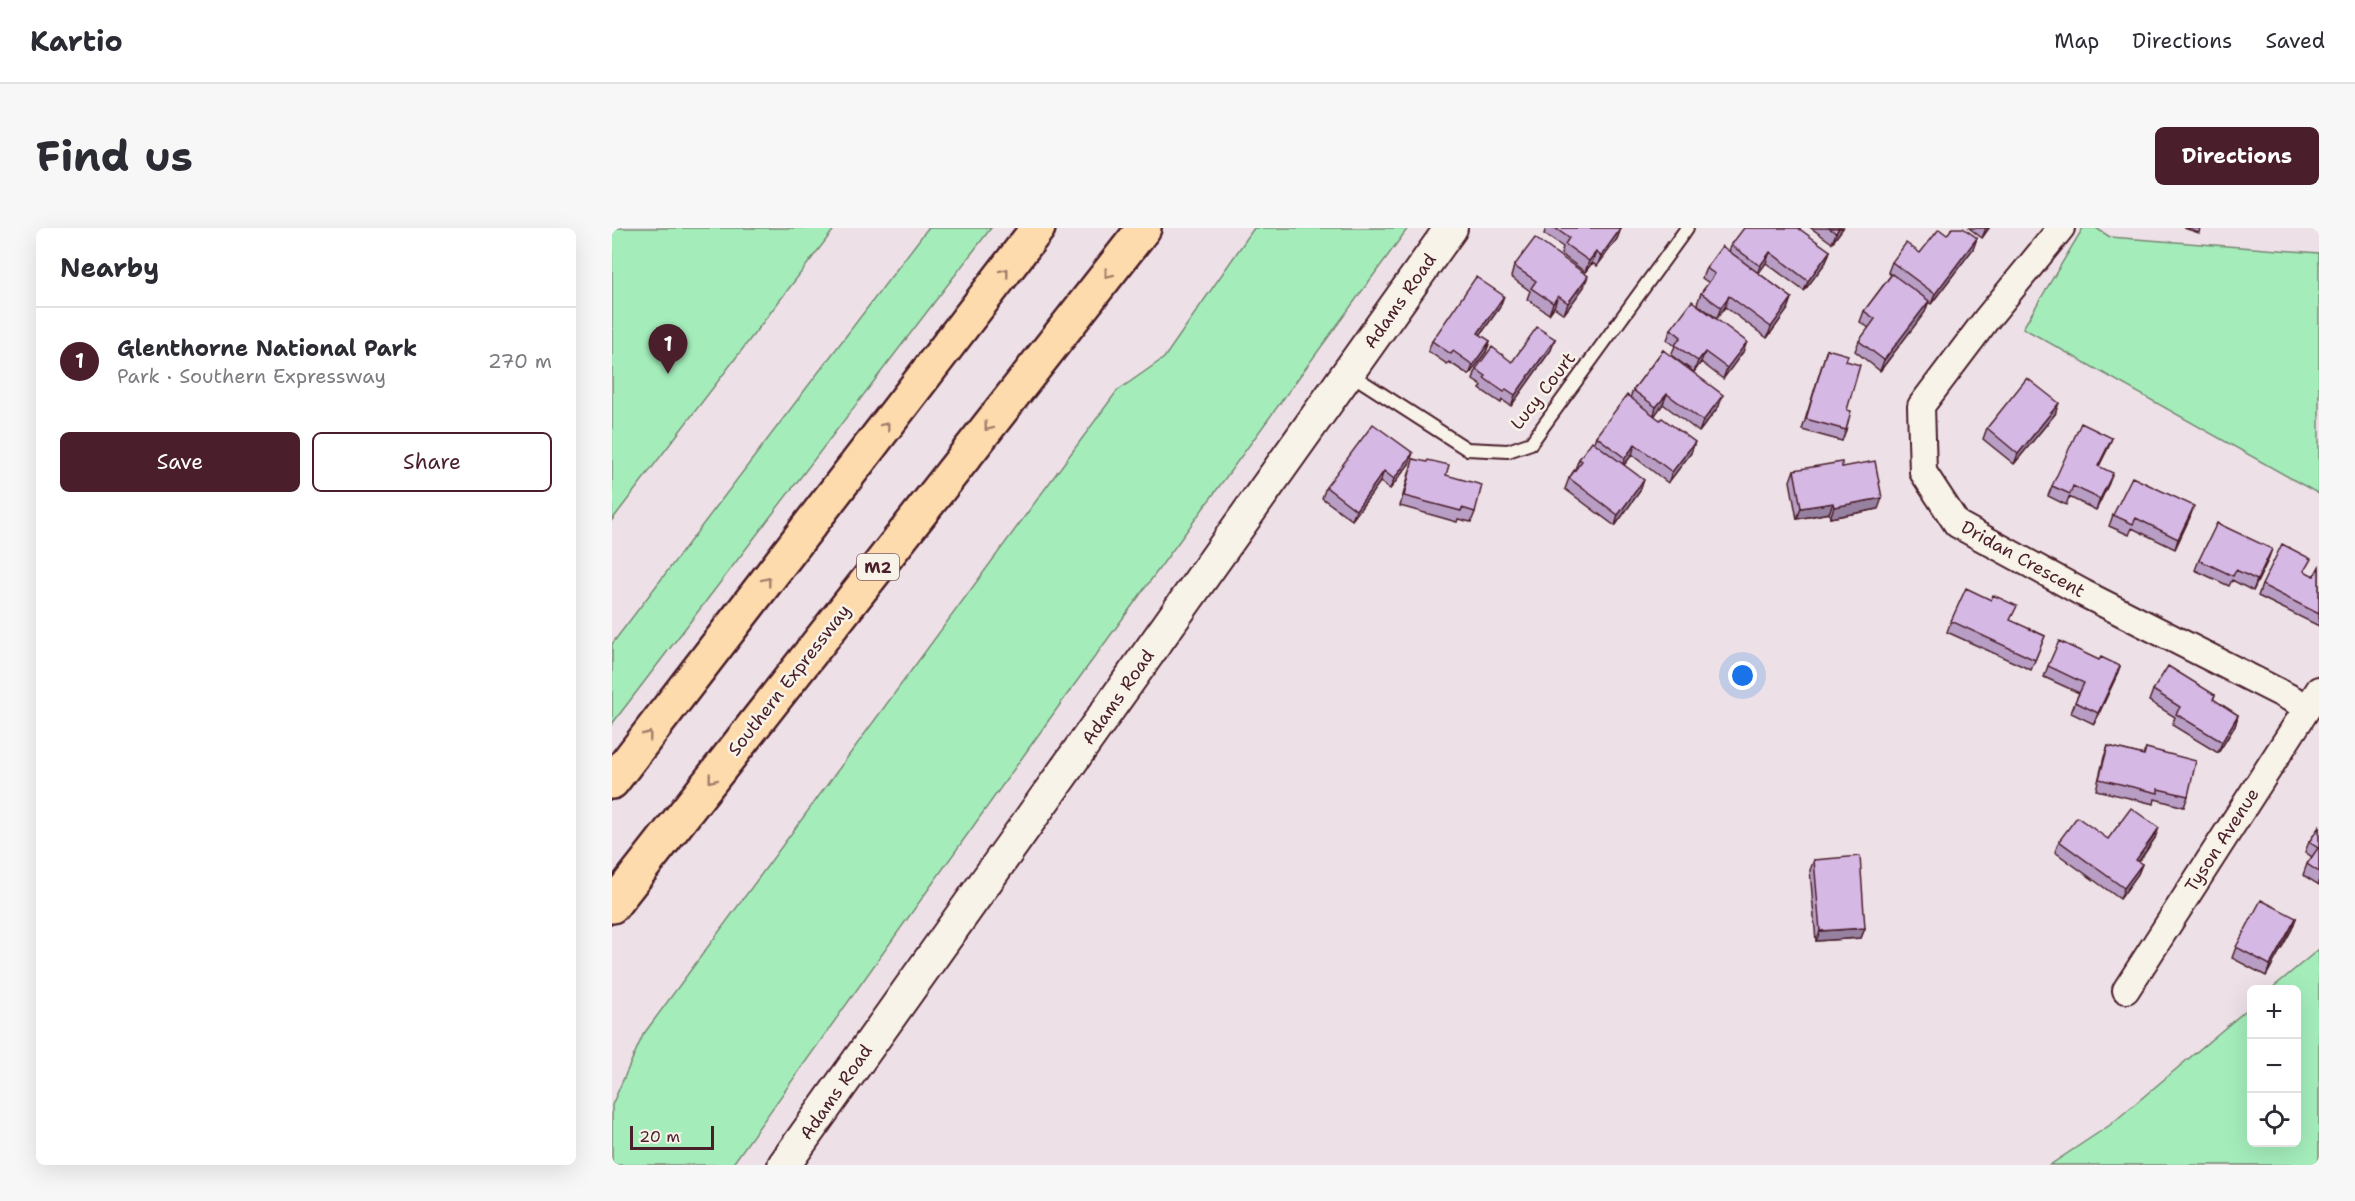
<!DOCTYPE html>
<html lang="en">
<head>
<meta charset="utf-8">
<style>
  :root { --surface:#fff; --page:#f7f7f7; --text:#2b2b33; --muted:#7c7c81; --line:#e1e1e2; --accent:#4a1f2b }
  body { margin:0; font-family:"Shantell Sans",sans-serif; background:var(--page); color:var(--text) }
  .controls { position:absolute; right:18px; bottom:18px; display:grid; overflow:hidden; border-radius:9px; box-shadow:0 6px 24px #0002 }
  .controls button { width:54px; height:54px; display:grid; place-items:center; padding:0; border:0; border-bottom:2px solid var(--line); background:var(--surface); color:var(--text); font:30px sans-serif }
  .scale { position:absolute; left:18px; bottom:15px; width:84px; box-sizing:border-box; padding-left:6px; border:3px solid #4a1f2b; border-top:0; font-size:16px; line-height:21px; white-space:nowrap; color:#4a1f2b; -webkit-text-stroke:4px #f7f3e8; paint-order:stroke }
  .you { position:absolute; left:1131px; top:448px; width:21px; height:21px; margin:-15px; border:4px solid #fff; border-radius:50%; background:#1a73e8; box-shadow:0 0 0 9px #1a73e833 }
  .badge { display:grid; place-items:center; width:39px; height:39px; border-radius:50%; background:var(--accent); color:#fff; font-size:20px; font-weight:700 }
  .pin { position:absolute; translate:-50% -50px; filter:drop-shadow(0 2px 3px #0008) }
  .pin::after { content:''; position:absolute; top:32px; width:21px; height:18px; background:inherit; clip-path:polygon(0 0,100% 0,50% 100%) }
  .list { margin:0; padding:0; list-style:none }
  h2 { display:flex; justify-content:space-between; align-items:center; height:78px; margin:0; padding:0 24px; font-size:26px }
  h2 small { font-size:20px; font-weight:400; color:var(--muted) }
  .list li { display:grid; grid-template-columns:39px 1fr auto; gap:18px; align-items:center; box-sizing:border-box; height:108px; padding:0 24px; border-top:2px solid var(--line) }
  .list b { display:block; font-size:22px; white-space:nowrap }
  .list p { margin:0; font-size:20px; white-space:nowrap; color:var(--muted) }
  .list em { font-size:20px; font-style:normal; color:var(--muted) }
  .actions { display:flex; gap:12px; padding:18px 24px }
  .actions a { flex:1; padding:14px 0; border:2px solid var(--accent); border-radius:9px; text-align:center; font-size:21px; color:var(--accent) }
  .actions .main { background:var(--accent); color:#fff }
  .icon { flex:none; width:33px; height:33px; fill:none; stroke:currentColor; stroke-width:2; stroke-linecap:round; stroke-linejoin:round }
  .map { position:relative; flex:none; width:1707px; height:937px; overflow:hidden; border-radius:9px }
  header { display:flex; align-items:center; gap:36px; box-sizing:border-box; height:84px; padding:0 30px; background:var(--surface); border-bottom:2px solid var(--line) }
  header strong { font-size:28px }
  nav { display:flex; gap:33px; margin-inline-start:auto; font-size:21px }
  .intro { display:flex; align-items:center; justify-content:space-between; box-sizing:border-box; height:144px; padding:0 36px }
  h1 { margin:0; font-size:42px }
  .button { padding:15px 27px; border-radius:9px; background:var(--accent); color:#fff; font-size:21px; font-weight:700 }
  main { display:flex; gap:36px; padding:0 36px }
  aside { flex:1; background:var(--surface); border-radius:9px; box-shadow:0 6px 24px #0002 }
  .map>svg:first-child { display:block }
  .green { fill:#a4edbb; stroke:#778673; stroke-width:1.5 }
  .lines { fill:none; stroke-linecap:round; stroke-linejoin:round }
  .service-casing { stroke:#4a1f2b; stroke-width:16 }
  .minor-casing { stroke:#4a1f2b; stroke-width:30 }
  .tertiary-casing { stroke:#4a1f2b; stroke-width:36 }
  .motorway-casing { stroke:#4a1f2b; stroke-width:38 }
  .service { stroke:#f7f3e8; stroke-width:12 }
  .minor { stroke:#f7f3e8; stroke-width:26 }
  .tertiary { stroke:#f7f3e8; stroke-width:32 }
  .motorway { stroke:#fedbac; stroke-width:33 }
  .wall { fill:#b89ec5; stroke:#4a1f2b; stroke-width:1.5 }
  .shaded-wall { fill:#9681a0; stroke:#4a1f2b; stroke-width:1.5 }
  .building { fill:#d6b8e5; stroke:#4a1f2b; stroke-width:1.5 }
  .oneway { stroke:#a47d6c }
  .labels { text-anchor:middle; stroke-width:5; stroke-linejoin:round; paint-order:stroke }
  .shield { fill:#f7f3e8; stroke:#7e5f64; stroke-width:1.5 }
  .shield-label { font-size:16px; font-weight:bold; fill:#4a1f2b }
  .street-label { font-size:18px; fill:#4a1f2b; stroke:#f7f3e8 }
</style>
</head>
<body>
<header>
<strong>Kartio</strong>
<nav><a>Map</a><a>Directions</a><a>Saved</a></nav>
</header>
<div class="intro"><h1>Find us</h1><a class="button">Directions</a></div>
<main>
<aside>
<h2>Nearby<small></small></h2>
<ul class="list">
<li><span class="badge">1</span><div><b>Glenthorne National Park</b><p>Park · Southern Expressway</p></div><em>270 m</em></li>
</ul>
<div class="actions"><a class="main">Save</a><a>Share</a></div>
</aside>
<div class="map">
<svg width="1707" height="937" viewBox="0 0 1707 937">
  <rect width="100%" height="100%" fill="#ede1e7"/>
  <filter id="ink" filterUnits="userSpaceOnUse"><feTurbulence type="fractalNoise" baseFrequency=".0167" numOctaves="2"/><feDisplacementMap in="SourceGraphic" scale="12" xChannelSelector="R" yChannelSelector="G"/><feConvolveMatrix kernelMatrix="1 2 1 2 8 2 1 2 1" color-interpolation-filters="sRGB"/></filter>
  <g filter="url(#ink)">
    <!-- green -->
    <path class="green" d="M0 0H223L0 292Z
      M316 0H379L0 496V416Z
      M642 0H796L449 475 120 937H0V877L31 807 505 163 552 130Z
      M1471 0H1484L1498 9 1707 25V266L1411 100Z
      M1707 721V937H1438L1498 897 1639 778 1640 914H1684V762L1659 761Z"/>
    <g class="lines">
      <!-- service casing -->
      <g class="service-casing">
        <path id="service" d="M737 145 855 221 896 223 919 215 1075 0"/>
      </g>
      <!-- minor casing -->
      <g class="minor-casing">
        <path id="minor" d="M1449 0 1374 92 1309 178 1311 244 1345 296 1471 365 1696 479
          M1514 762 1707 462"/>
      </g>
      <!-- tertiary casing -->
      <g class="tertiary-casing">
        <path id="tertiary" d="M172 937 839 0"/>
      </g>
      <!-- motorway casing -->
      <g class="motorway-casing">
        <path id="motorway" d="M0 554 426 0
          M0 678 532 0"/>
      </g>
      <!-- service -->
      <use href="#service" class="service"/>
      <!-- minor -->
      <use href="#minor" class="minor"/>
      <!-- tertiary -->
      <use href="#tertiary" class="tertiary"/>
      <!-- motorway -->
      <use href="#motorway" class="motorway"/>
    </g>
    <!-- wall -->
    <path class="wall" d="M934 0H1009L1005 11 985 38 980 35 973 44 949 26 951 19 932 6Z
      M1199 0H1231L1220 15Z
      M1357 0H1377L1370 10Z
      M1572 0H1588L1587 5Z
      M1335 7 1365 10 1361 21 1319 76 1316 74 1313 84 1268 143 1243 123 1247 113 1257 100 1248 94 1252 83 1279 47 1276 44 1280 34 1308 25Z
      M1119 17 1218 23 1214 34 1192 63 1154 35 1146 45 1180 70 1176 81 1155 110 1113 79 1105 90 1085 76 1089 65 1097 55 1090 50 1094 40 1117 24Z
      M902 38 972 59 952 86 942 79 937 86 915 71 918 63 899 49Z
      M888 79 868 107 878 113 874 124 857 147 837 134 835 136 816 123 820 113Z
      M1059 101 1131 124 1111 151 1089 134 1082 144 1059 127 1063 118 1055 112Z
      M943 111 939 122 899 178 890 172 889 175 868 161 870 158 861 152 864 141 900 134Z
      M1215 121 1234 133V202L1230 213 1190 202Z
      M1051 122 1107 178 1087 204 1051 176 1042 188 1079 225 1056 255 1020 227 1012 237 1028 263 1003 298 953 261 957 250 963 241 967 231 982 214 984 208 1018 170 1021 162Z
      M1443 186 1402 236 1371 211 1375 200Z
      M1496 220 1487 238 1497 255 1484 282 1457 269 1454 277 1436 268 1440 258Z
      M801 231 834 247 863 284 859 294 846 291 845 294 788 278 798 242Z
      M797 236 778 261 768 254 740 292 710 270 714 259Z
      M1230 239 1266 281 1218 290 1217 285 1185 291 1178 253 1182 242Z
      M1501 287 1578 289 1563 321 1520 300 1517 307 1497 298Z
      M1587 332H1656L1641 363 1620 352 1617 358 1583 342Z
      M1707 339V398L1646 368 1650 357 1702 348Z
      M1379 372 1399 393 1433 408 1419 442 1335 404 1339 393Z
      M1487 432 1508 438 1504 449 1482 496 1459 485 1467 465 1432 449 1436 438Z
      M1541 462 1603 467 1601 472 1626 487 1623 498 1606 525 1560 497 1563 489 1537 473Z
      M1496 518 1531 527 1534 520 1576 568 1572 579 1543 571 1542 576 1484 562 1492 529Z
      M1707 599V657L1691 647 1695 636 1700 629 1693 624 1697 614Z
      M1543 610 1527 634 1530 636 1526 646 1508 671 1443 624 1447 613 1496 611Z
      M1202 632 1253 700 1249 710 1204 713 1198 642Z
      M1684 690 1680 701 1654 748 1620 730 1624 719Z"/>
    <!-- shaded-wall -->
    <path class="shaded-wall" d="M1009 0 1005 11 985 38 989 28Z
      M1227 0H1231L1220 15 1224 5Z
      M1374 0H1377L1370 10Z
      M1365 10 1361 21 1319 76 1323 66Z
      M1218 23 1214 34 1192 63 1196 53Z
      M984 24 980 35 973 44 977 33Z
      M1158 24 1154 35 1144 49 1148 38Z
      M976 48 972 59 952 86 956 75Z
      M892 68 888 79 862 116 866 105Z
      M946 68 942 79 937 86 941 75Z
      M1117 68 1113 79 1105 90 1109 79Z
      M1180 70 1176 81 1155 110 1159 99Z
      M1317 73 1313 84 1268 143 1272 132Z
      M943 111 939 122 899 178 903 167Z
      M878 113 874 124 857 147 861 137Z
      M1135 114 1131 124 1111 151 1115 140Z
      M1093 124 1089 134 1082 144 1086 133Z
      M1055 166 1051 176 1041 190 1044 179Z
      M1111 167 1107 178 1087 204 1091 193Z
      M1447 175 1443 186 1402 236 1406 226Z
      M1500 210 1496 220 1482 248 1486 238Z
      M1083 214 1079 225 1056 255 1060 244Z
      M1023 216 1020 227 1009 240 1013 230Z
      M801 225 797 236 778 261 782 251Z
      M772 243 768 254 740 292 744 282Z
      M1501 245 1497 255 1484 282 1488 271Z
      M1032 252 1028 263 1003 298 1006 287Z
      M1270 270 1266 281 1218 290 1222 279Z
      M1221 275 1217 285 1185 291 1189 280Z
      M1582 278 1578 289 1563 321 1566 311Z
      M1660 321 1656 332 1641 363 1645 352Z
      M1508 438 1504 449 1482 496 1486 485Z
      M1626 487 1623 498 1606 525 1610 514Z
      M1547 600 1543 610 1520 643 1524 632Z
      M1530 636 1526 646 1508 671 1512 660Z
      M1684 690 1680 701 1654 748 1658 737Z
      M1253 700 1249 710 1204 713 1208 703Z"/>
    <!-- building -->
    <path class="building" d="M943 0H1009L989 28 984 24 977 33 953 16 957 10Z
      M1132 0H1186L1218 23 1196 53 1158 24 1148 38 1119 17Z
      M1217 0H1227L1224 5Z
      M1340 0H1351L1365 10 1323 66 1280 34 1294 15 1308 25 1327 1 1335 7Z
      M923 10 976 48 956 75 946 68 941 75 919 60 924 53 902 38Z
      M1110 18 1180 70 1159 99 1117 68 1109 79 1089 65 1103 46 1094 40Z
      M1280 46 1317 73 1272 132 1247 113 1263 91 1252 83Z
      M864 49 892 68 866 105 878 113 861 137 841 123 839 126 820 113Z
      M1080 73 1135 114 1115 140 1093 124 1086 133 1063 117 1069 109 1059 101Z
      M925 99 943 111 903 167 894 161 892 164 872 150 874 148 864 141 880 119 900 134Z
      M1215 121 1236 127 1234 133 1248 137 1235 182 1239 183 1234 202 1194 191Z
      M1051 122 1111 167 1091 193 1055 166 1044 179 1021 162Z
      M1415 150 1447 175 1406 226 1375 200Z
      M1015 167 1048 192 1050 190 1083 214 1060 244 1023 216 1013 230 984 208Z
      M1469 195 1500 210 1486 238 1501 245 1488 271 1461 258 1458 266 1440 258Z
      M761 196 801 225 782 251 772 243 744 282 714 259Z
      M980 213 1032 252 1006 287 957 250 970 233 967 231Z
      M801 231 815 234 816 232 837 237 834 247 870 257 863 284 850 280 849 283 792 268Z
      M1263 233 1270 270 1222 279 1221 275 1189 280 1182 242 1230 234V239Z
      M1520 249 1582 278 1566 311 1524 290 1521 296 1501 287Z
      M1605 295 1660 321 1645 352 1624 342 1621 348 1587 332Z
      M1670 316 1699 331 1692 343 1702 348 1707 339V386L1650 357Z
      M1354 360 1379 372 1381 367 1405 378 1398 392 1433 408 1423 432 1339 393Z
      M1447 413 1487 432 1489 429 1508 438 1486 485 1463 474 1472 455 1436 438Z
      M1556 438 1603 467 1601 471 1626 487 1610 514 1564 486 1568 479 1541 462Z
      M1496 518 1532 527 1534 520 1584 533 1576 568 1546 561V565L1487 551Z
      M1519 580 1547 600 1524 632 1530 636 1512 660 1447 613 1465 589 1496 611Z
      M1707 599V644L1695 636 1706 620 1697 614Z
      M1248 628 1253 700 1208 703 1202 632Z
      M1649 672 1684 690 1658 737 1624 719Z"/>
    <!-- one-way arrows -->
    <defs><path id="oneway-chevron" d="M-2-3.5L2.5 0L-2 3.5" fill="none" stroke-width="1.6" stroke-linecap="round" stroke-linejoin="round" transform="scale(1.5)"/></defs>
    <g class="oneway">
      <use href="#oneway-chevron" transform="translate(393 44) rotate(-52)"/>
      <use href="#oneway-chevron" transform="translate(496 46) rotate(128)"/>
      <use href="#oneway-chevron" transform="translate(274 198) rotate(-52)"/>
      <use href="#oneway-chevron" transform="translate(376 199) rotate(128)"/>
      <use href="#oneway-chevron" transform="translate(155 353) rotate(-52)"/>
      <use href="#oneway-chevron" transform="translate(36 507) rotate(-52)"/>
      <use href="#oneway-chevron" transform="translate(100 551) rotate(128)"/>
    </g>
  </g>
  <g class="labels">
    <!-- shield labels -->
    <rect class="shield" x="245" y="326" width="42" height="26" rx="4.5"/>
    <g class="shield-label">
      <text x="266" y="345">M2</text>
    </g>
    <!-- street labels -->
    <g class="street-label">
      <text transform="translate(788 73) rotate(-55)" y="6">Adams Road</text>
      <text transform="translate(931 163) rotate(-52)" y="6">Lucy Court</text>
      <text transform="translate(1411 331) rotate(29)" y="6">Dridan Crescent</text>
      <text transform="translate(177 452) rotate(-52)" y="6">Southern Expressway</text>
      <text transform="translate(506 469) rotate(-55)" y="6">Adams Road</text>
      <text transform="translate(1610 612) rotate(-57)" y="6">Tyson Avenue</text>
      <text transform="translate(224 864) rotate(-55)" y="6">Adams Road</text>
    </g>
  </g>
</svg>
<div class="controls">
<button>+</button>
<button>−</button>
<button><svg class="icon" aria-label="locate" viewBox="0 0 24 24"><circle cx="12" cy="12" r="6"/><path d="M12 2v4M12 18v4M2 12h4M18 12h4"/></svg></button>
</div>
<div class="scale">20 m</div>
<div class="you"></div>
<div class="pin badge" style="left:56px;top:146px">1</div>
</div>
</main>
</body>
</html>
